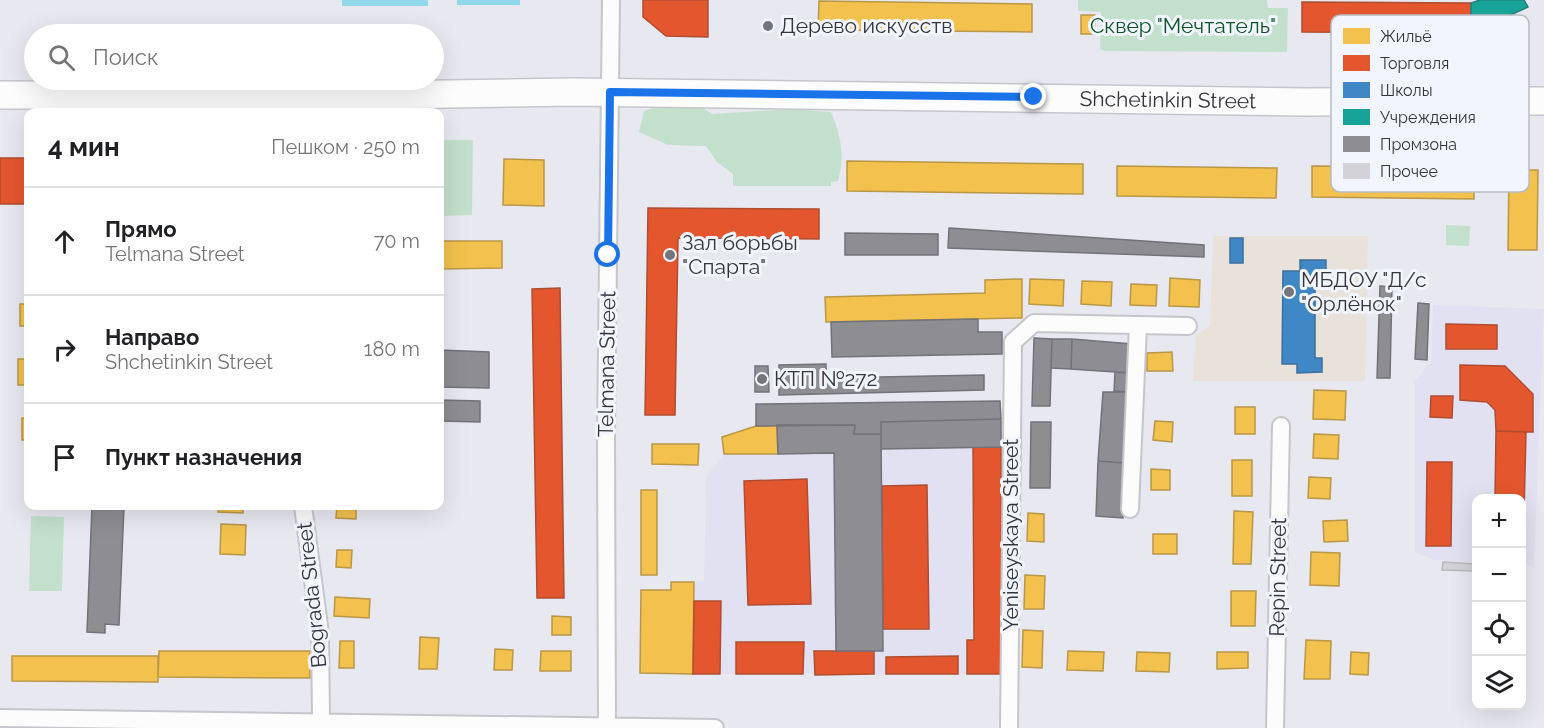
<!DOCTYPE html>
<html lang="ru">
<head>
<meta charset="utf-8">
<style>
  :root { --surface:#fff; --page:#f6f6f6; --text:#202124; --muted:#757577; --line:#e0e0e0 }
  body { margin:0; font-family:Raleway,sans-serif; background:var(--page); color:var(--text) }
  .controls { position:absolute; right:18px; bottom:18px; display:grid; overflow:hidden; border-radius:12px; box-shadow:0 6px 24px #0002 }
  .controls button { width:54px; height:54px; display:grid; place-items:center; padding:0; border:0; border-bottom:2px solid var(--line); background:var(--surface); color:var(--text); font:30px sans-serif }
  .stop { position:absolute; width:18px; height:18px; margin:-14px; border:4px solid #1a73e8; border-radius:50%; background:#fff }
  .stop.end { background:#1a73e8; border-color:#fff; box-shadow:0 2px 6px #0008 }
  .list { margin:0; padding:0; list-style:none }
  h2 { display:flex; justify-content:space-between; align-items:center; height:78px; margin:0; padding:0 24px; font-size:26px }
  h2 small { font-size:20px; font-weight:400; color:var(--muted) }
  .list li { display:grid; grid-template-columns:39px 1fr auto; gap:18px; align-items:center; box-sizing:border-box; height:108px; padding:0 24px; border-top:2px solid var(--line) }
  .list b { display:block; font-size:22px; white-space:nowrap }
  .list p { margin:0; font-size:20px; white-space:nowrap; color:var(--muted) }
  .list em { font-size:20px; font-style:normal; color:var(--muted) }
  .icon { flex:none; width:33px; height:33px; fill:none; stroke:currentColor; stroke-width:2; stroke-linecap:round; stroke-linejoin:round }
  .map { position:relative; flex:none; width:1544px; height:728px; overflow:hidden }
  .search { position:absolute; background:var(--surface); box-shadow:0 6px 24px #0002; left:24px; top:24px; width:420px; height:66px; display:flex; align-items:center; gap:15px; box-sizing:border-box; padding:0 21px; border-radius:33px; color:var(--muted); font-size:22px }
  .panel { position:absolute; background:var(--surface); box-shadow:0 6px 24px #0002; left:24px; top:108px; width:420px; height:402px; border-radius:12px }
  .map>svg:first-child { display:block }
  .commercial { fill:#e2e1f1 }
  .education { fill:#e8e2da }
  .green { fill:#c3e0cc }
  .water { fill:#91d8ea }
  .homes { fill:#f2c14e; stroke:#b99748; stroke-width:1.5 }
  .shops { fill:#e4572e; stroke:#af4d32; stroke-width:1.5 }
  .schools { fill:#3f88c5; stroke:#3c6f9b; stroke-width:1.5 }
  .public { fill:#17a398; stroke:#20827c; stroke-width:1.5 }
  .industry { fill:#8d8d92; stroke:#727378; stroke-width:1.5 }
  .building { fill:#d3d2d7; stroke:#b9b9bd; stroke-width:1.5 }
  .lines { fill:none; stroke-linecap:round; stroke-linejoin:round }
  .street-casing { stroke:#c5c6cb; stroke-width:20 }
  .primary-casing { stroke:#c5c6cb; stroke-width:30 }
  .street { stroke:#fcfcfd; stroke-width:16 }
  .primary { stroke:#fcfcfd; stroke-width:27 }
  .route { stroke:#1a73e8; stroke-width:8 }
  .poi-dot { fill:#73757a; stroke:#f2f5fe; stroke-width:2 }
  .labels { text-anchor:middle; stroke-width:6; stroke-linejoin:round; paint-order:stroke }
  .poi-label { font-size:21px; fill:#34363a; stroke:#f2f5fe; text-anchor:start }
  .park-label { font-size:21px; fill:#0a5526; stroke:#f2f5fe }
  .street-label { font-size:21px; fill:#34363a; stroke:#f2f5fe }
  .key { fill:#f2f5fe; stroke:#b9bcc3; stroke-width:1.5 }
  .key-label { font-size:16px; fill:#34363a }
</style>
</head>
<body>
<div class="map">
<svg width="1544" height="728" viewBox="0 0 1544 728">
  <rect width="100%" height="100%" fill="#e8e9f0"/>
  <!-- commercial -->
  <path class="commercial" d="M1433 305 1544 309 1534 566 1522 565V498H1476V562L1435 560 1415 552V381L1431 361Z
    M1001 419 1002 674H693L694 582 704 581 706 477 724 454 722 437 756 426Z"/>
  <!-- education -->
  <path class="education" d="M1213 236H1368L1365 381H1193L1196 335 1210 326Z"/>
  <!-- green -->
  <path class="green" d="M1078 0H1267L1268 8H1288L1287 52 1105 51 1100 49 1101 12 1078 11Z
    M679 99 694 102 712 114 792 109 831 112C841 136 845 156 838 181L831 182V186H733V174L717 162 706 146 668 145 639 132 644 111Z
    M440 140H473L472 215 440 216Z
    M1446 225 1470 226 1469 246 1446 245Z
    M31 516 64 517 62 591H29Z"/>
  <!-- water -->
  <path class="water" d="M342 0H428V6H342Z
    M457 0H520V5H457Z"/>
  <!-- homes -->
  <path class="homes" d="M819 1 1032 4V32L818 30Z
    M1081 15H1095V34H1081Z
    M504 159 544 160V206L503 205Z
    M847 161 1083 164V194L847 191Z
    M1117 166 1277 168 1276 198 1117 196Z
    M1312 166 1474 167V199L1312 197Z
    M1509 170H1538L1537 250H1508Z
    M440 241H502V268L440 269Z
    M1170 278 1200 280 1199 307 1169 306Z
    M1022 279V318L826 322 825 297 985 293V280Z
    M1030 279 1064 280 1063 306 1029 304Z
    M1082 281 1112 282 1111 306 1081 304Z
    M1131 284 1157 285 1156 306 1130 305Z
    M20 304H28V326H20Z
    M1172 352 1173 371H1147V353Z
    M18 359H28V385H18Z
    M1314 390 1346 391 1345 420 1313 419Z
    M1235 407H1255V434H1235Z
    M22 418H28V440H22Z
    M1155 421 1173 422 1172 442 1153 440Z
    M777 425 778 454H724L722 437 756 426Z
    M1314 434 1339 435 1338 459 1313 458Z
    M652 444H699L698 465 652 464Z
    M1232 460H1252V496H1232Z
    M1151 469 1170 470V490H1151Z
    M1309 477 1331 478 1330 499 1308 498Z
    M641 490H657V575H641Z
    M219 506H243V513L218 512Z
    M337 506H356V519L336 518Z
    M1234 511 1253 512 1251 564H1233Z
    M1028 513 1044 514V542L1027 541Z
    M1347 520 1348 541 1324 542 1323 521Z
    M221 524 246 525 245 555 220 554Z
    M1153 534H1177V554H1153Z
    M337 550H352L351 568 336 567Z
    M1311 552 1340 553 1339 586 1310 585Z
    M1025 575 1045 576 1044 609H1024Z
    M671 582H694L693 674 640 673 641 590H671Z
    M1231 591H1256L1255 626H1231Z
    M335 597 370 599 369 618 334 616Z
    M552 616 571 617V635H552Z
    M1023 630 1043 631 1042 668 1022 667Z
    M420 637 439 638 437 669H419Z
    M1306 640 1331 641 1330 679H1304Z
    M340 641H354V668H339Z
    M495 649 513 650 512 670H494Z
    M159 651H310V678L158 677Z
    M541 651H571V671H540Z
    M1068 651 1104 652 1103 671 1067 670Z
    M1137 652 1170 653 1169 672 1136 671Z
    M1217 652H1248V668L1217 669Z
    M1351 652 1369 653 1368 675 1350 674Z
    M12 656H158V682L12 681Z"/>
  <!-- shops -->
  <path class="shops" d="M643 0H708V37L666 36 643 17Z
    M1302 2 1471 3V33L1302 32Z
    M0 158H28V204H0Z
    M648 208 819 209V239L678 238 675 415H645Z
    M560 288 564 598H537L532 289Z
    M1446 324 1497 325V349H1446Z
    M1460 365 1505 366 1533 394V432L1496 431 1495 410 1487 402 1460 400Z
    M1431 396H1453L1452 418 1430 417Z
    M1496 431 1526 432 1523 553 1522 498H1495Z
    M973 447H1001L1002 674H967V640H974Z
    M1427 462H1452L1451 546H1426Z
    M807 479 811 604 748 605 744 481Z
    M927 485 929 629H883L882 486Z
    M694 601H721L720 674H693Z
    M736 642H804L803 674H736Z
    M814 651H874V674L815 675Z
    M958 656V674H886V657Z"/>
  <!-- schools -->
  <path class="schools" d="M1230 238H1243V263H1230Z
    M1300 260H1326V277L1315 276V358H1322V372L1297 373V364H1282L1283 271H1300Z"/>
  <!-- public -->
  <path class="public" d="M1480 0H1524L1528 7 1471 33V3Z"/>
  <!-- industry -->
  <path class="industry" d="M949 228 1204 245V257L948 248Z
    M845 233 938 234V255H845Z
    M1380 286 1392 287 1390 378H1377Z
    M1418 303 1429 304 1427 360 1415 359Z
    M978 319V332H1002V354L832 357 831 322Z
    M1034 338 1052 339 1050 406H1032Z
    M1052 339H1072L1071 369 1051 368Z
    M1072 339 1132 344 1130 373 1071 369Z
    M440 350 489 352V388L440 387Z
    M826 364V378L984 375V390L779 395V365Z
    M755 366H768L769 392H755Z
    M1115 372 1130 373 1129 392 1114 391Z
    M1103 392H1129L1125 463 1098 461Z
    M440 400 480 401V422L440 421Z
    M1000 401 1001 419 881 422V434H854L855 425 756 426V404Z
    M1001 419V447L881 449V422Z
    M1031 422H1051L1050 488H1030Z
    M777 425H855L854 434H881L883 651H836L834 453 778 454Z
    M1098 461 1125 463 1123 518 1096 516Z
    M92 506H124L119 625 105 624V633L87 632Z"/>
  <!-- building -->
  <path class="building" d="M1443 562 1476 564V571L1442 570Z"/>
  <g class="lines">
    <!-- street casing -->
    <g class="street-casing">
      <path id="street" d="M303 506 320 633 321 721
        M1130 509 1138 325
        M0 718 715 728
        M607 728 606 434 611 0
        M1009 728 1013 342 1034 323 1188 326
        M1275 728 1281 426"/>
    </g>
    <!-- primary casing -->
    <g class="primary-casing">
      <g id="primary">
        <path id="s1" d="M0 95 326 96 574 92 1305 102 1544 101"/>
      </g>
    </g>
    <!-- street -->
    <use href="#street" class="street"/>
    <!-- primary -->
    <use href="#primary" class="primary"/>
  </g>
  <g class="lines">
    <!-- route -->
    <path class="route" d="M608 255 610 92 1034 97"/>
  </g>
  <!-- markers -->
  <g class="poi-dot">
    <circle cx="768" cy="26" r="6"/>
    <circle cx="670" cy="255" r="6"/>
    <circle cx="1289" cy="292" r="6"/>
    <circle cx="762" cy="379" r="6"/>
  </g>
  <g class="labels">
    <!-- poi labels -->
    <g class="poi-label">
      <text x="780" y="33">Дерево искусств</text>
      <text x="682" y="250">Зал борьбы<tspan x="682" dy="24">"Спарта"</tspan></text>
      <text x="1301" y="287">МБДОУ "Д/с<tspan x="1301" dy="24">"Орлёнок"</tspan></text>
      <text x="774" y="386">КТП №272</text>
    </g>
    <!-- park labels -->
    <g class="park-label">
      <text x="1183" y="33">Сквер "Мечтатель"</text>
    </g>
    <!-- street labels -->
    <g class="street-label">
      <text dy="7" stroke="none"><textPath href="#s1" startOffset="1168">Shchetinkin Street</textPath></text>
      <text transform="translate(607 364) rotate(-89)" y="7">Telmana Street</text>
      <text transform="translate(1011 535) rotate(-90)" y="7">Yeniseyskaya Street</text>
      <text transform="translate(1278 577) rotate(-89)" y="7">Repin Street</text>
      <text transform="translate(312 595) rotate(-96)" y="7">Bograda Street</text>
    </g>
  </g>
  <!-- legend -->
  <rect x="1331" y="15" width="198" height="177" rx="9" class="key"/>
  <rect x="1343" y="28" width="27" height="16" fill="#f2c14e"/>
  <rect x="1343" y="55" width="27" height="16" fill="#e4572e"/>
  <rect x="1343" y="82" width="27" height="16" fill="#3f88c5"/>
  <rect x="1343" y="109" width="27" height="16" fill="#17a398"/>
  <rect x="1343" y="136" width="27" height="16" fill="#8d8d92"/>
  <rect x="1343" y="163" width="27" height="16" fill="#d3d2d7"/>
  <g class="key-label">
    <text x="1380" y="42">Жильё</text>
    <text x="1380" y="69">Торговля</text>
    <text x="1380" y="96">Школы</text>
    <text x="1380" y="123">Учреждения</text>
    <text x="1380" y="150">Промзона</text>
    <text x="1380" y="177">Прочее</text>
  </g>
</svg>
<div class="controls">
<button>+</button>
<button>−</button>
<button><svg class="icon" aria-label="locate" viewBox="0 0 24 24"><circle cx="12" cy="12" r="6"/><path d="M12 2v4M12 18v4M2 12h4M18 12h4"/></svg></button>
<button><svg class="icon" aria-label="layers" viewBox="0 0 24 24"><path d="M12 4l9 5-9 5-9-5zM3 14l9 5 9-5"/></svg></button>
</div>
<div class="stop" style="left:608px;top:255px"></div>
<div class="stop end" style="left:1034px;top:97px"></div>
<div class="search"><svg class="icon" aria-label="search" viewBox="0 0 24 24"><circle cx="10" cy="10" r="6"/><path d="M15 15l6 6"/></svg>Поиск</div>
<section class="panel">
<h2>4 мин<small>Пешком · 250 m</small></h2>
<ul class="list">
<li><svg class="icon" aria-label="ahead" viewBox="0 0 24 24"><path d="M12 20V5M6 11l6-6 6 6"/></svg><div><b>Прямо</b><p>Telmana Street</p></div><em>70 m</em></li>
<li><svg class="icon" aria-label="right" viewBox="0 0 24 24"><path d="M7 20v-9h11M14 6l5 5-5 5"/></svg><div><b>Направо</b><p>Shchetinkin Street</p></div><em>180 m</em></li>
<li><svg class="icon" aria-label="arrive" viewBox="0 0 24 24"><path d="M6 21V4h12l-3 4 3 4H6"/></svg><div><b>Пункт назначения</b></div></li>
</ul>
</section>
</div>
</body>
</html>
